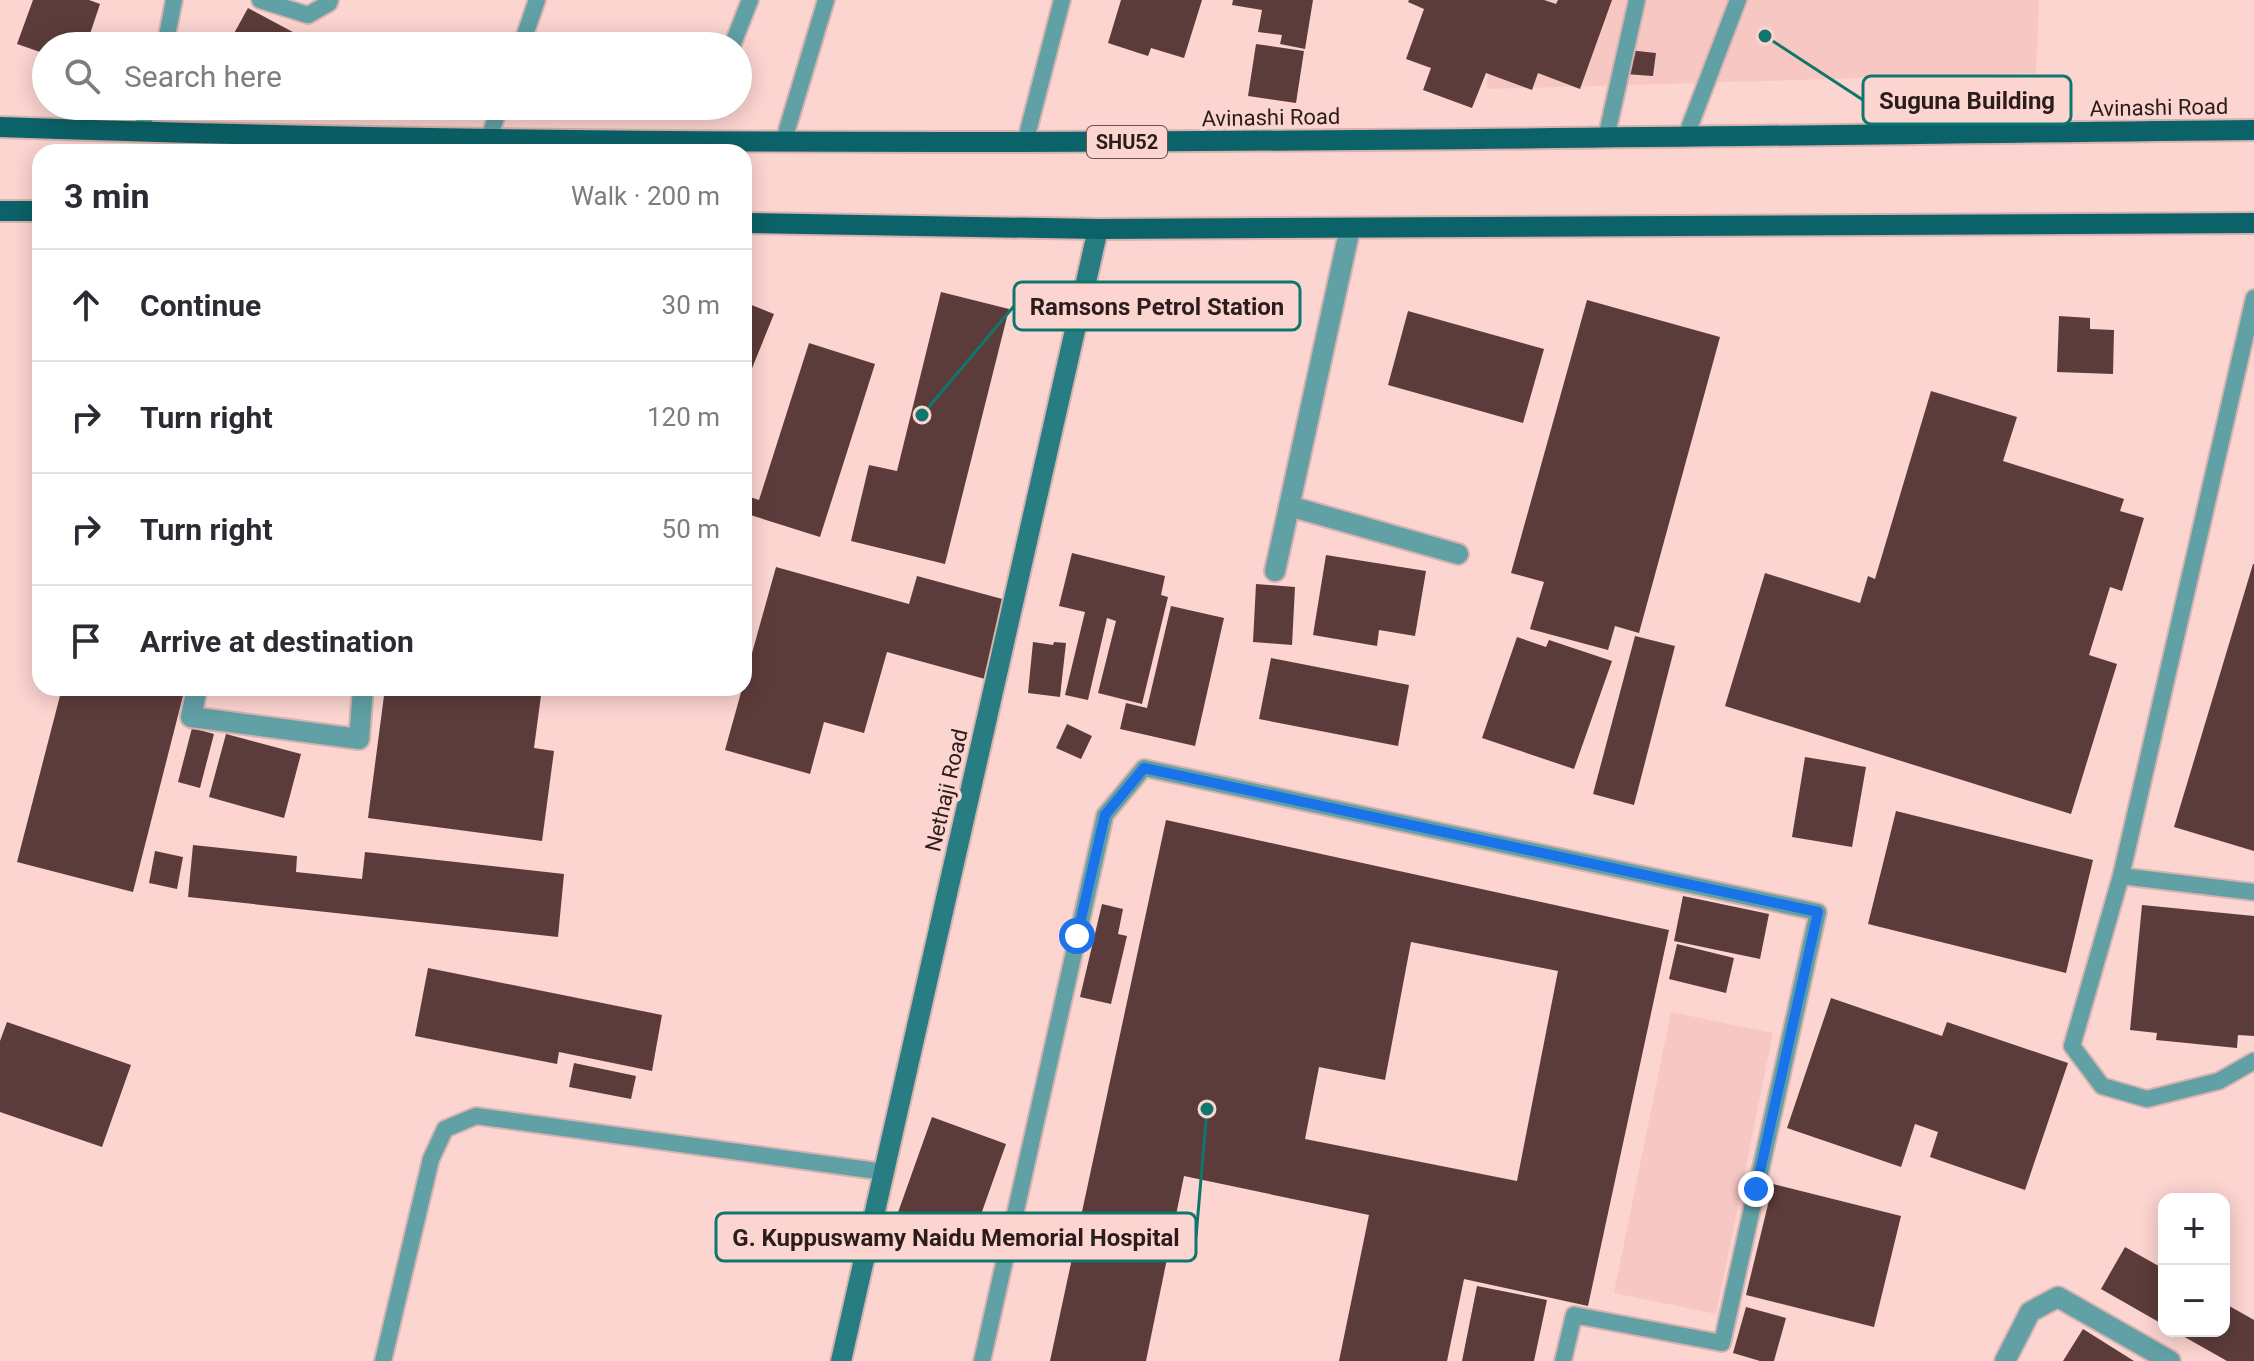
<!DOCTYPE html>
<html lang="en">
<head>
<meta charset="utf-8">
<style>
  :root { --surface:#fff; --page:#f7f7f7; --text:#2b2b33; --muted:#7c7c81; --line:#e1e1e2 }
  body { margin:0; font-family:Roboto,sans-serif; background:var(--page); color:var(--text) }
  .controls { position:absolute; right:24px; bottom:24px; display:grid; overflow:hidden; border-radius:16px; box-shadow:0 4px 20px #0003 }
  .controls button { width:72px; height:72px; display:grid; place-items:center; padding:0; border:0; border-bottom:2px solid var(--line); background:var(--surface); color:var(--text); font:40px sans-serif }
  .stop { position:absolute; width:24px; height:24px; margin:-18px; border:6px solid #1a73e8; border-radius:50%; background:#fff }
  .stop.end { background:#1a73e8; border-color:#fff; box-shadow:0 2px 8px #0008 }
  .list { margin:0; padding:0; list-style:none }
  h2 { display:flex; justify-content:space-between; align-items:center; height:104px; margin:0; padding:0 32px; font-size:34px }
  h2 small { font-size:26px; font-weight:400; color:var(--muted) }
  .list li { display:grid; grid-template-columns:52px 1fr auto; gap:24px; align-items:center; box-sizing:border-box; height:112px; padding:0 32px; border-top:2px solid var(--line) }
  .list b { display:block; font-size:30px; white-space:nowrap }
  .list em { font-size:26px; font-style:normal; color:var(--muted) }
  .icon { flex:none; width:44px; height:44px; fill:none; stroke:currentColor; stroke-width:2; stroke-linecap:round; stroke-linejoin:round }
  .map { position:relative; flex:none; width:2254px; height:1361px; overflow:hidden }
  .search { position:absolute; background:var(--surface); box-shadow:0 4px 20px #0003; left:32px; top:32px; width:720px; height:88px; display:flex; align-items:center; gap:20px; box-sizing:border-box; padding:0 28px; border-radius:44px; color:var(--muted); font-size:30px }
  .panel { position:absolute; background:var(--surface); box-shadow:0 4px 20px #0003; left:32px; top:144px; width:720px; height:552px; border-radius:24px }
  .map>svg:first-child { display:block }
  .built { fill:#f7c7c3 }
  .building { fill:#5c3c3a; fill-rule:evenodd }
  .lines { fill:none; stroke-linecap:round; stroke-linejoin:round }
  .lane-casing { stroke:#d6b3b0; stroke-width:20 }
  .street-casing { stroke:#d6b3b0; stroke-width:24 }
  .secondary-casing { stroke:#d6b3b0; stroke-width:24 }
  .primary-casing { stroke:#d6b3b0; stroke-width:24 }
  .lane { stroke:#61a0a5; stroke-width:16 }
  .street { stroke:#61a0a5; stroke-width:20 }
  .secondary { stroke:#287d83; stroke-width:20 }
  .primary { stroke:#0b6268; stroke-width:20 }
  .route { stroke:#1a73e8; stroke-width:10 }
  .labels { text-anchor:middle; stroke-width:8; stroke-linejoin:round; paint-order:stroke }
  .shield { fill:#fcd4d0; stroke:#6a5452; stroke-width:2 }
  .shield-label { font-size:20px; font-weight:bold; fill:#2b1d1c }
  .street-label { font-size:22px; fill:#2b1d1c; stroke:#fcd4d0 }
  .leader { fill:none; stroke:#0f766e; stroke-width:3 }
  .callout-dot { fill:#0f766e; stroke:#fcd4d0; stroke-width:3 }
  .callout { fill:#fcd4d0; stroke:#0f766e; stroke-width:3 }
  .callout-label { font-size:24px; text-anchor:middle; font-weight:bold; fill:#2b1d1c }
</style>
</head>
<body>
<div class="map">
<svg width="2254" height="1361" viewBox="0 0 2254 1361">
  <rect width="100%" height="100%" fill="#fcd4d0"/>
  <!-- built -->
  <path class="built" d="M1497 0H2039L2036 73 1486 89Z
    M1671 1012 1773 1033 1716 1314 1614 1293Z"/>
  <!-- building -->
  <path class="building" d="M33 0H89L100 4 86 46H46V54L17 44Z
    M1121 0H1202L1184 58 1151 48 1148 56 1108 43Z
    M1233 0H1313L1305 49 1280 44 1282 35 1258 32 1262 10 1232 5Z
    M1409 0H1544L1556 4 1558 0H1612L1580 89 1538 73 1532 90 1486 73 1472 108 1423 90 1431 68 1406 59 1424 9 1408 2Z
    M248 8 319 46H227Z
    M1256 44 1304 51 1296 103 1248 96Z
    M1628 50 1656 53 1653 76 1625 74Z
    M941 292 1009 309 945 564 851 541 869 465 897 471Z
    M1587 300 1720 337 1639 633 1615 626 1608 650 1530 629 1544 582 1511 573Z
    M744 302 774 314 744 388Z
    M1408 311 1544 349 1523 423 1388 385Z
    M2059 316 2090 318V329L2114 330 2113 374 2057 372Z
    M809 343 875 364 820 537 744 513V495L759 500Z
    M1931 391 2017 417 2003 461 2124 499 2120 511 2144 518 2122 591 2110 587 2089 655 2117 664 2071 814 1725 706 1765 573 1860 603 1868 576 1875 579Z
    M1072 553 1165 576 1161 595 1168 597 1142 704 1098 693 1116 621 1107 618 1088 700 1065 695 1085 612 1059 606Z
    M1326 555 1426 571 1415 636 1379 630 1377 646 1313 635Z
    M2253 564H2254V851L2174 827Z
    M776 567 909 604 917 576 1006 600 985 679 887 652 864 733 824 722 810 774 725 750Z
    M1256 584 1295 587 1292 645 1253 642Z
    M1171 606 1224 618 1195 746 1120 729 1126 703 1147 708Z
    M1635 636 1675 646 1634 805 1593 794Z
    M1517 637 1546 647 1549 640 1612 661 1574 769 1482 738Z
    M1033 642 1053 645 1054 642 1066 643 1060 697 1028 693Z
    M1271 658 1409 685 1398 746 1259 719Z
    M62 688H185L133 892 17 862Z
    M385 688H542L534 748 554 751 542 841 368 818Z
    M1067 724 1092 736 1081 759 1056 748Z
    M192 728 214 734 200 788 178 782Z
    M226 734 301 754 284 818 209 797Z
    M1805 757 1866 767 1852 847 1792 837Z
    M1896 811 2093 860 2066 973 1868 924Z
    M1166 820 1669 930 1588 1306 1464 1279 1447 1361H1339L1369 1215 1184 1176 1146 1361H1050ZM1411 942 1558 971 1517 1181 1305 1139 1319 1067 1385 1080Z
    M193 845 297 856 296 872 362 879 365 852 564 874 558 937 188 897Z
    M155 851 183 857 177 889 149 883Z
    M1683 896 1769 914 1760 959 1674 941Z
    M1102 904 1123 909 1118 934 1127 936 1111 1004 1080 997Z
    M2142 905 2254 916V1036L2238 1035 2237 1048 2156 1040 2157 1033 2130 1030Z
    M1677 944 1734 958 1726 993 1669 979Z
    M428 968 662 1015 652 1071 559 1052 557 1064 415 1036Z
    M1831 998 1942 1036 1947 1022 2068 1063 2025 1190 1930 1157 1938 1132 1915 1124 1901 1167 1787 1128Z
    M7 1022 131 1065 102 1147 0 1112V1041Z
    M574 1063 636 1076 631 1099 569 1087Z
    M932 1117 1006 1144 978 1223 961 1218 949 1253 891 1232Z
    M1773 1184 1901 1216 1874 1327 1746 1295Z
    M2125 1247 2164 1269V1325L2101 1289Z
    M1477 1286 1547 1300 1534 1361H1462Z
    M2224 1303 2254 1320V1361H2227L2174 1331H2224Z
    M1746 1307 1786 1318 1774 1361H1760L1733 1353Z
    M2083 1329 2134 1361H2063Z"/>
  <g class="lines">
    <!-- lane casing -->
    <g class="lane-casing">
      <path id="lane" d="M260 0 308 15 329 3 330 0
        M165 46 174 0
        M521 46 537 0
        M732 46 750 0
        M141 132 148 106
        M1686 136 1738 0
        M489 138 500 106
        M1606 138 1637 0
        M783 143 826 0
        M1025 143 1062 0
        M2254 298 2121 876 2072 1046 2102 1086 2147 1099 2219 1081 2254 1061
        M2121 876 2254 892
        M383 1361 431 1159 445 1129 476 1116 884 1172
        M982 1361 1105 815 1144 768 1818 912 1722 1343 1574 1315 1563 1361"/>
    </g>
    <!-- street casing -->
    <g class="street-casing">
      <path id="street" d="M1289 506 1458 554
        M1275 571 1350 228
        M197 688 191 717 359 739 363 688
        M2005 1361 2030 1312 2058 1297 2170 1361"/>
    </g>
    <!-- secondary casing -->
    <g class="secondary-casing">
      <path id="secondary" d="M841 1361 1098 229"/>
    </g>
    <!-- primary casing -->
    <g class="primary-casing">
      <path id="primary" d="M0 127C751 154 1503 138 2254 130
        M0 211H40
        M744 223 1098 229 2254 223"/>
    </g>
    <!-- lane -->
    <use href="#lane" class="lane"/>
    <!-- street -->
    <use href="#street" class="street"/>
    <!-- secondary -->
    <use href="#secondary" class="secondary"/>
    <!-- primary -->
    <use href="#primary" class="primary"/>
  </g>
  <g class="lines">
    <!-- route -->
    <path class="route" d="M1077 936 1105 815 1144 768 1818 912 1756 1189"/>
  </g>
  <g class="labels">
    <!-- shield labels -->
    <rect class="shield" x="1087" y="126" width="80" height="32" rx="6"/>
    <g class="shield-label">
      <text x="1127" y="149">SHU52</text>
    </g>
    <!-- street labels -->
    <g class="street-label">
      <text transform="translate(2159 107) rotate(-1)" y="8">Avinashi Road</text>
      <text transform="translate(1271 117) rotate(-1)" y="8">Avinashi Road</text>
      <text transform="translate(946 790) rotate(-77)" y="8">Nethaji Road</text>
    </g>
  </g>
  <!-- callouts -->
  <path class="leader" d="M1765 36L1863 100M922 415L1014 306M1207 1109L1196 1237"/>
  <g class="callout-dot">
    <circle cx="1765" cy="36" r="8"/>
    <circle cx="922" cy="415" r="8"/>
    <circle cx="1207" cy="1109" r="8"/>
  </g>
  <g class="callout">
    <rect x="1863" y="76" width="208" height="48" rx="8"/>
    <rect x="1014" y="282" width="286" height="48" rx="8"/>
    <rect x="716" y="1213" width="480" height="48" rx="8"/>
  </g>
  <g class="callout-label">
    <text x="1967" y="109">Suguna Building</text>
    <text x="1157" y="315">Ramsons Petrol Station</text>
    <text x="956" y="1246">G. Kuppuswamy Naidu Memorial Hospital</text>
  </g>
</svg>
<div class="controls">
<button>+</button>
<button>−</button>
</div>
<div class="stop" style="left:1077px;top:936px"></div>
<div class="stop end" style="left:1756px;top:1189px"></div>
<div class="search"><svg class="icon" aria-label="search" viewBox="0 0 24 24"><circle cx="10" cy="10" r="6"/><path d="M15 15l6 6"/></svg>Search here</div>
<section class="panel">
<h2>3 min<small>Walk · 200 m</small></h2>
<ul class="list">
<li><svg class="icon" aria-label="ahead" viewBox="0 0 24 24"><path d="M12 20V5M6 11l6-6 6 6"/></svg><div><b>Continue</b></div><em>30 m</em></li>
<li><svg class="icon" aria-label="right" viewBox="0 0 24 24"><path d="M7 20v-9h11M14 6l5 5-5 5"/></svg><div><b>Turn right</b></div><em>120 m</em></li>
<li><svg class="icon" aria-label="right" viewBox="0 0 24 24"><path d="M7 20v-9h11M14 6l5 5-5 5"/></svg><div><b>Turn right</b></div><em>50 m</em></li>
<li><svg class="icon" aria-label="arrive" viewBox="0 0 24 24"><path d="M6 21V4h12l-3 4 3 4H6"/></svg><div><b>Arrive at destination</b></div></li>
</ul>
</section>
</div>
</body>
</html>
